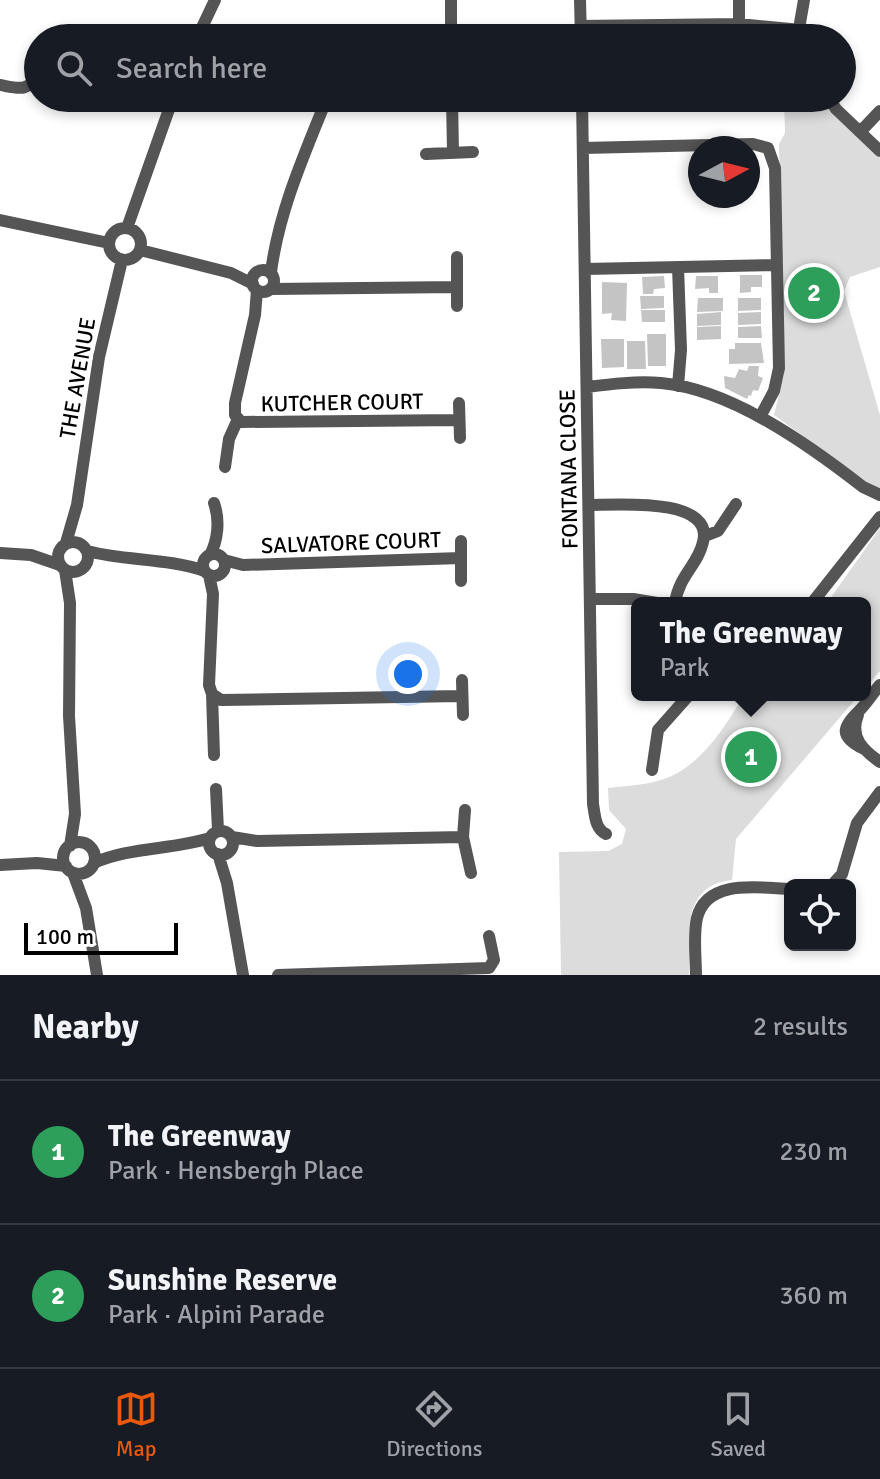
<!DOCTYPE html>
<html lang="en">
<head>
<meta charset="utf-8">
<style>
  :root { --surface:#171b24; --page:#242831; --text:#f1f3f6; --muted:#9ea1a6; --line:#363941; --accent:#ea580c }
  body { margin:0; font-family:Signika,sans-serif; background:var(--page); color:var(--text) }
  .controls { position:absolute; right:24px; bottom:24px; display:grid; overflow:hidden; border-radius:12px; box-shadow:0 4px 12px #0003 }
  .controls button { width:72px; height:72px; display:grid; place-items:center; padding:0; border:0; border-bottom:2px solid var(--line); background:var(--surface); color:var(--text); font:40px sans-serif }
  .compass { position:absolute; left:688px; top:136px; width:72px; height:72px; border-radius:50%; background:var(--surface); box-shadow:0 4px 12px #0003; rotate:83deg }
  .scale { position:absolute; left:24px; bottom:20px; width:154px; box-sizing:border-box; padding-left:8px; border:4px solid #000; border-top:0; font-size:22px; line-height:28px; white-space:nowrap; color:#000; -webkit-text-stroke:6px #fff; paint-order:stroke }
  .you { position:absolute; left:408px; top:674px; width:28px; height:28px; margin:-20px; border:6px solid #fff; border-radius:50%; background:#1a73e8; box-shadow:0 0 0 12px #1a73e833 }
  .badge { display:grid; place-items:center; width:52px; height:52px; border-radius:50%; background:var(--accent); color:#fff; font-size:26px; font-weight:700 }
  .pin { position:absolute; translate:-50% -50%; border:4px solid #fff; box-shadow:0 2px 8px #0006 }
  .popup { position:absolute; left:631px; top:597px; width:240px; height:104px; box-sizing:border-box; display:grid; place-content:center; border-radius:12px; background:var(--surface); filter:drop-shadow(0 2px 6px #0005); font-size:26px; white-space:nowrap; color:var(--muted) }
  .popup b { font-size:30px; color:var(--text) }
  .popup::after { content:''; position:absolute; left:50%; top:100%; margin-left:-16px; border:16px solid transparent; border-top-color:var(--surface) }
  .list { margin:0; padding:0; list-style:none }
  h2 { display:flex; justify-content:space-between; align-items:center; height:104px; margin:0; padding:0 32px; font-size:34px }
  h2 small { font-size:26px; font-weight:400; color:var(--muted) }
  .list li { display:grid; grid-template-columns:52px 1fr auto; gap:24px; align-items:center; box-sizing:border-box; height:144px; padding:0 32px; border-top:2px solid var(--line) }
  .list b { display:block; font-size:30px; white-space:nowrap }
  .list p { margin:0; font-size:26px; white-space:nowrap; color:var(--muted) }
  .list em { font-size:26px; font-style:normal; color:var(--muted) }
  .icon { flex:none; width:44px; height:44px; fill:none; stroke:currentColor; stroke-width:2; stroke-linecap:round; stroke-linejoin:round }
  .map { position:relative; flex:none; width:880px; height:975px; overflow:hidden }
  .search { position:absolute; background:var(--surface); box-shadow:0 4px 12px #0003; left:24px; right:24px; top:24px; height:88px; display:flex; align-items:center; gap:20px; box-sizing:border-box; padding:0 28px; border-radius:44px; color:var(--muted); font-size:30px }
  .sheet { height:392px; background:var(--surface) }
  nav { display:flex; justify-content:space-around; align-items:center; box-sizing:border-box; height:112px; border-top:2px solid var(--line); background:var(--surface); font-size:22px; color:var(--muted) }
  nav a { display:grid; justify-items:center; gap:4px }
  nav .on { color:var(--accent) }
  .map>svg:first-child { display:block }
  .green { fill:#dcdcdc }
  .building { fill:#c4c4c4 }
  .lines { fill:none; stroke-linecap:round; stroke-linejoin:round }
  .minor { stroke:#555; stroke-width:12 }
  .labels { text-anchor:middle; stroke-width:8; stroke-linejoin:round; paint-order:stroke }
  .street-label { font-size:22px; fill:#000; stroke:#fff }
</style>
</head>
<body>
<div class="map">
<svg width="880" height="975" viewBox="0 0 880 975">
  <rect width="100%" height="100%" fill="#fff"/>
  <!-- green -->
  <path class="green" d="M784 98H819L880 158V267L850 277 844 291 880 415V492L774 415 784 375 779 144 785 133Z
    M880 528V671L865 688V603H827Z
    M744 695H859L736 839 732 880C710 882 697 893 691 915L689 975H561L559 852 608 851 622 844 626 829 609 810 608 788C626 786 647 785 664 779 700 767 726 726 744 695Z"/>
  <!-- building -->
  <path class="building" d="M740 275H762V287H751V292L740 293Z
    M664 276 665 288 654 289 653 294H643L642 277Z
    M696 276H718V293H709V288L695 289Z
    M602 282 627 283 626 321 611 320 612 313 602 314Z
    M640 296H664V308L641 309Z
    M698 298H723V311L697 312Z
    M738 298H761V310L738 311Z
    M641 310H665V322H642Z
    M721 312V325L697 326V314Z
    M761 312V324L738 325V313Z
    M721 326V339L697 340V327Z
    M761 326 762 338H738V327Z
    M647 334H666V366H648Z
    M601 339H624V367L602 368Z
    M627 341H645L646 369H627Z
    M735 343H761L764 363 729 364V349H735Z
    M749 366H759L758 376 763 378 758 391 753 390 751 396 749 395 747 399 725 388 724 376 735 378 739 369 747 371Z"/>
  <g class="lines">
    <!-- minor -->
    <path class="minor" d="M451 0V38
      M580 0 581 38
      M739 0V24
      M581 26 739 24 801 30
      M802 35 800 23 804 0
      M197 38 215 0
      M0 85C17 88 29 93 38 74
      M452 98 453 153
      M582 98 593 804C595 815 595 829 606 834
      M829 98 836 109 880 151
      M860 132 880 111
      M583 148 753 144 768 148 775 168 779 368 774 391 760 417
      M426 154 473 152
      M0 220 109 243
      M109 244a16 16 0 1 1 32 0a16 16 0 1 1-32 0Z
      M127 228 173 98
      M140 250 231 273 253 284
      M457 257V306
      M585 269 777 265
      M252 281a11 11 0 1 1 22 0a11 11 0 1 1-22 0Z
      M271 272C279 211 304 155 327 98
      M271 289 457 287
      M257 290 255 315 235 403V415L241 422 459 420
      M678 386 681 350 678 267
      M587 387C611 384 636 381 661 383 731 389 809 445 863 487L880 495
      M459 403 460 438
      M225 467 229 439 238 419
      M589 505C613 505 715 496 703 542 698 565 679 575 675 603
      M705 536 718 531 736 504
      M58 557a15 15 0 1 1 30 0a15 15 0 1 1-30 0Z
      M66 543 77 505 99 357 122 260
      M87 551C126 561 167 558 205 571
      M0 553 31 555 60 565
      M203 565a11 11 0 1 1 22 0a11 11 0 1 1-22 0Z
      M210 555C218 540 220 520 214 503
      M224 560 243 565 461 558
      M65 570 70 603 69 716 75 814 70 846
      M209 575 213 594 209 685 212 694 221 700 461 696
      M461 581V541
      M590 599H633L657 603
      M812 603 880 517
      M462 680 463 715
      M212 694 214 755
      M858 715C849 737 863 750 880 762
      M864 749C840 737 841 728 859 711 867 703 873 693 880 685
      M652 770 658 730 689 695
      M216 789 218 830
      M465 810 463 837 471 873
      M209 843a12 12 0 1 1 24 0a12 12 0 1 1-24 0Z
      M232 837 257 841 463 837
      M63 858a16 16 0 1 1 32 0a16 16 0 1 1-32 0Z
      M218 854 227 883 243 975
      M94 863C130 847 171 850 210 838
      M0 865 37 863 66 866
      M73 873 86 908 97 975
      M832 885 842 874 857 823 880 792
      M278 975 489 968 494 960 489 936
      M696 975C696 957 693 936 697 918 707 878 760 888 790 889"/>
  </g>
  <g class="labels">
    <!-- street labels -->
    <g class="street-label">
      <text transform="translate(77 378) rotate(-80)" y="8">THE AVENUE</text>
      <text transform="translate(342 402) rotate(-1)" y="8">KUTCHER COURT</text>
      <text transform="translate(568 469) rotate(-91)" y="8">FONTANA CLOSE</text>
      <text transform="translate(351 542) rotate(-2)" y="8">SALVATORE COURT</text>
    </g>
  </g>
</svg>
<div class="controls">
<button><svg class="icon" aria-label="locate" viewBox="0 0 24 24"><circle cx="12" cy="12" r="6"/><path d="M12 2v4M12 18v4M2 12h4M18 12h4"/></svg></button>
</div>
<svg class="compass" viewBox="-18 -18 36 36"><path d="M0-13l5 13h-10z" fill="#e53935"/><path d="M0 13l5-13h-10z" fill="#9ea1a6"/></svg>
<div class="scale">100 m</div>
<div class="you"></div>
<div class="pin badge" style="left:751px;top:757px;background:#2e9e5b">1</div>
<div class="popup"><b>The Greenway</b>Park</div>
<div class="pin badge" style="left:814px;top:293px;background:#2e9e5b">2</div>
<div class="search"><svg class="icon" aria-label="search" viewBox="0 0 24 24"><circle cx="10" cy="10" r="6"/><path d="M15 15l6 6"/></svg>Search here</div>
</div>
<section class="sheet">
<h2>Nearby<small>2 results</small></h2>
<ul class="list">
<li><span class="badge" style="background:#2e9e5b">1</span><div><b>The Greenway</b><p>Park · Hensbergh Place</p></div><em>230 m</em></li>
<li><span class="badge" style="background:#2e9e5b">2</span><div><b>Sunshine Reserve</b><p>Park · Alpini Parade</p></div><em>360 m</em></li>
</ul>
</section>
<nav>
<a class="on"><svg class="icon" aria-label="map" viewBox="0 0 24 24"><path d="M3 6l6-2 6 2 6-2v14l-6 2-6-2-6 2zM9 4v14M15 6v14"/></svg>Map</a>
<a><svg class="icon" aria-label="directions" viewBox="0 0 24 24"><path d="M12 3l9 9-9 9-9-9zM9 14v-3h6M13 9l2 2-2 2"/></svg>Directions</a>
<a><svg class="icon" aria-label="saved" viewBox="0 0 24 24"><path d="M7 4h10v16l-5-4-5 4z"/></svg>Saved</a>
</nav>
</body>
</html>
